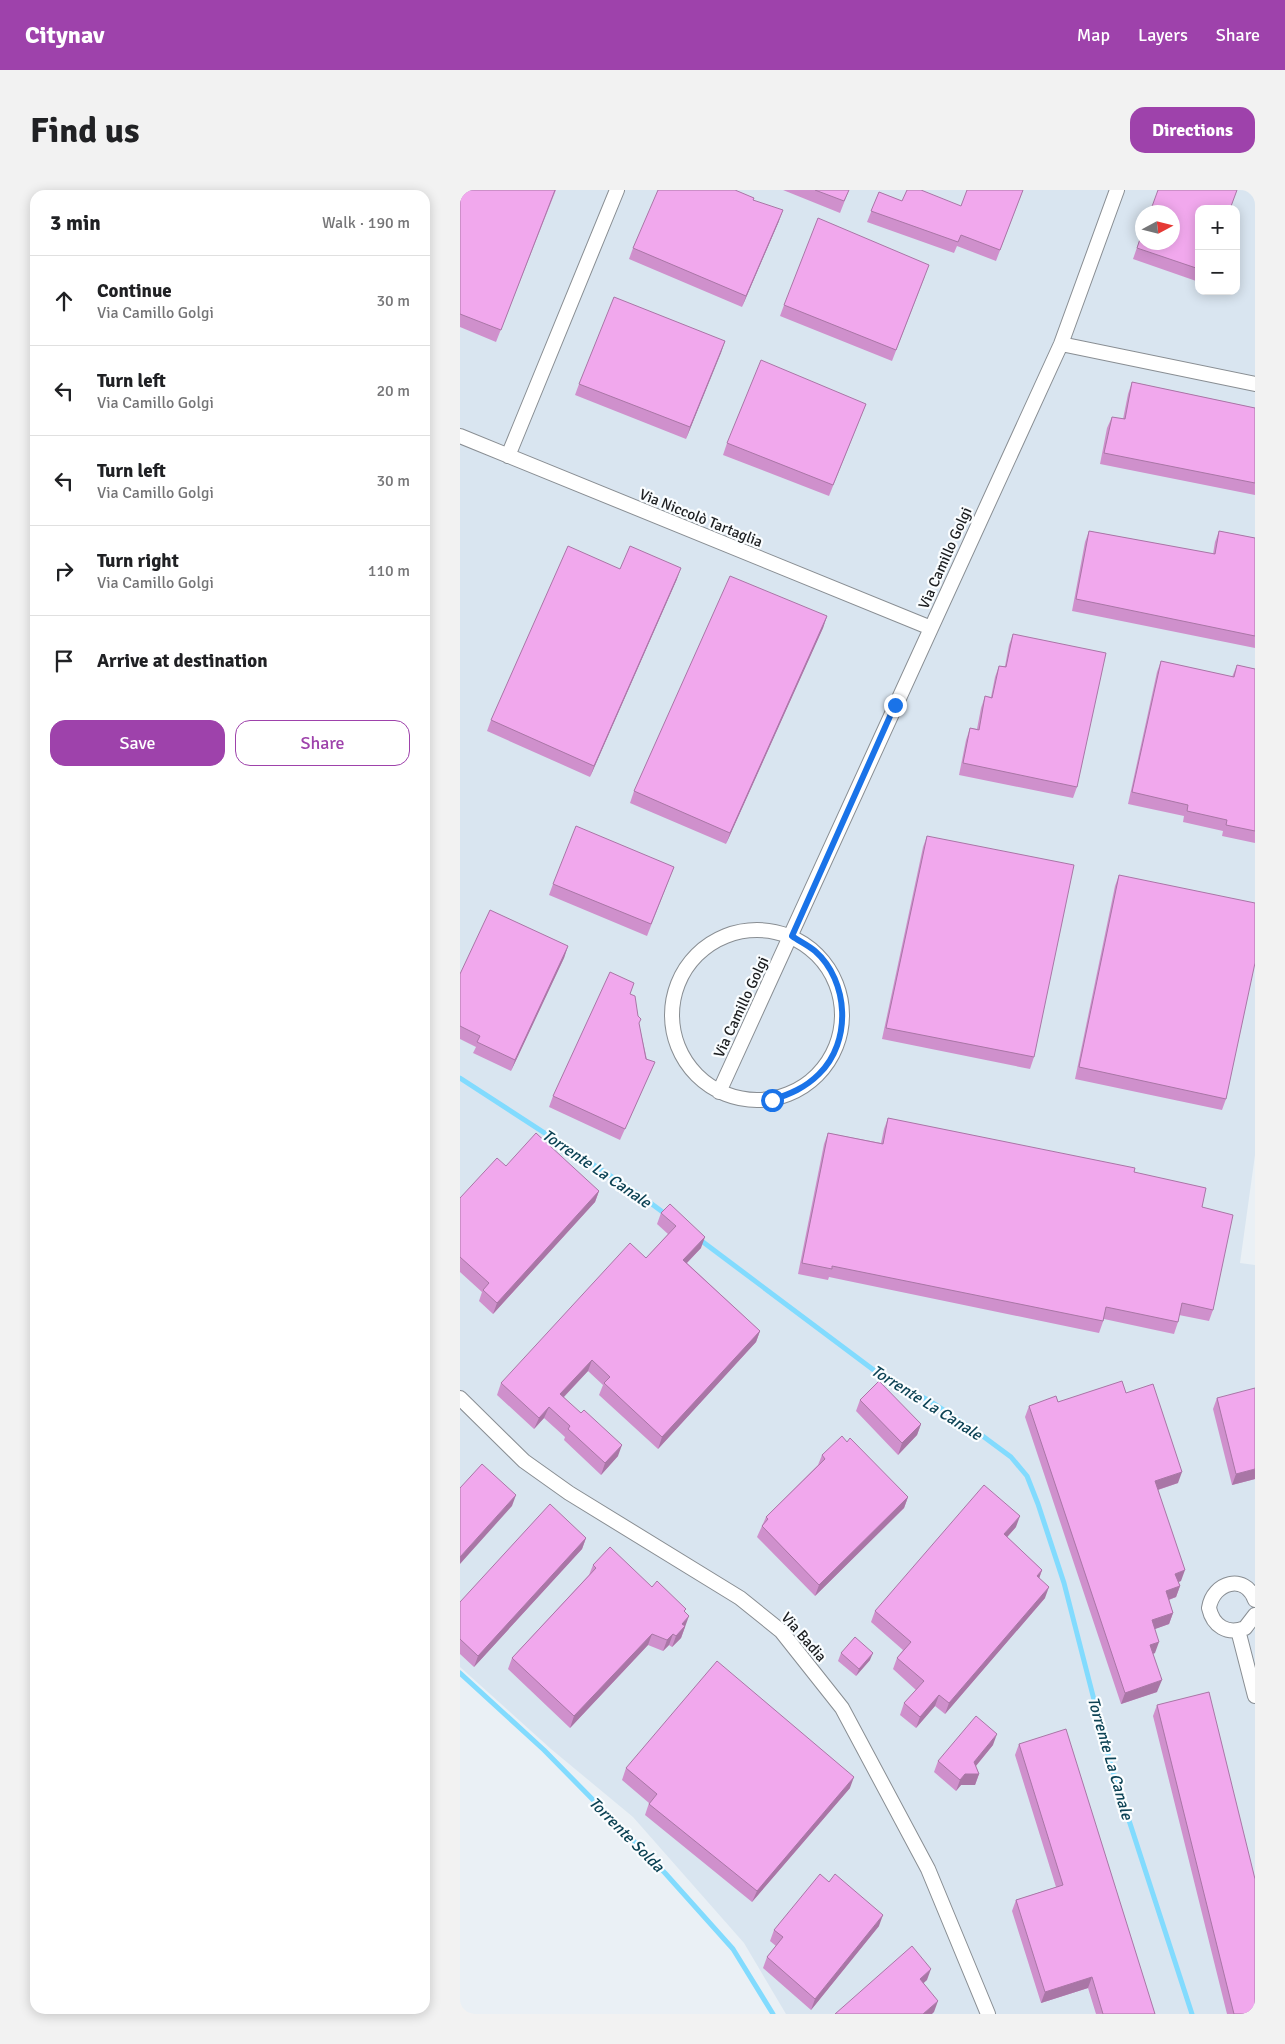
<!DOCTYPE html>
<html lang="en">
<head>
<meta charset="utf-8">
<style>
  :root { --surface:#fff; --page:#f2f2f2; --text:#202124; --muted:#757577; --line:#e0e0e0; --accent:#9e42ab }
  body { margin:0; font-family:Signika,sans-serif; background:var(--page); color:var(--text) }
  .controls { position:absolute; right:15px; top:15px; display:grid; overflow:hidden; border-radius:10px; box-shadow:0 2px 12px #0003 }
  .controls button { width:45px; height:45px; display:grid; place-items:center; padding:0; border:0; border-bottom:1px solid var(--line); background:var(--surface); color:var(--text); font:25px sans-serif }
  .compass { position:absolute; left:675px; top:15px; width:45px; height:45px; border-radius:50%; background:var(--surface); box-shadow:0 2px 12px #0003; rotate:83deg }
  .stop { position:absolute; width:15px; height:15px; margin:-11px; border:4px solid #1a73e8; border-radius:50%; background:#fff }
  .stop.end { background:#1a73e8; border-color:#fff; box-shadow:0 1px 5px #0008 }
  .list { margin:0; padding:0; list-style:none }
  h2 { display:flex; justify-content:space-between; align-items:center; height:65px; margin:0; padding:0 20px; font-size:21px }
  h2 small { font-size:16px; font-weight:400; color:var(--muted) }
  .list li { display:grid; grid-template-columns:32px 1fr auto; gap:15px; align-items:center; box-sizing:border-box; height:90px; padding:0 20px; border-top:1px solid var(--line) }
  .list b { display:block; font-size:19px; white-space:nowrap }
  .list p { margin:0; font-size:16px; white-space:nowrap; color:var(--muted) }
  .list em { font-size:16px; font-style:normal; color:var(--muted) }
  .actions { display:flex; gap:10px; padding:15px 20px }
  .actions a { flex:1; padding:11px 0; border:1px solid var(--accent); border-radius:15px; text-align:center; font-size:18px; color:var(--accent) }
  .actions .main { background:var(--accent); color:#fff }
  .icon { flex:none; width:28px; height:28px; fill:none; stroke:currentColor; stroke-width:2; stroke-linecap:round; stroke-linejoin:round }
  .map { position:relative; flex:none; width:795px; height:1824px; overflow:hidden; border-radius:15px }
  header { display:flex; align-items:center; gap:30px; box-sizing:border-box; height:70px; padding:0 25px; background:var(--accent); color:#fff }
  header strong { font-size:24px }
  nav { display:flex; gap:28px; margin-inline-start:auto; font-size:18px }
  .intro { display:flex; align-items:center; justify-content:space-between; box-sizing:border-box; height:120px; padding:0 30px }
  h1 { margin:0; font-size:35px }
  .button { padding:12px 22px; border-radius:15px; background:var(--accent); color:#fff; font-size:18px; font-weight:700 }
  main { display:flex; gap:30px; padding:0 30px }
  aside { flex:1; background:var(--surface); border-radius:15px; box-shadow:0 2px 12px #0003 }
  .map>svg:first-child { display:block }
  .built { fill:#d9e5f0; fill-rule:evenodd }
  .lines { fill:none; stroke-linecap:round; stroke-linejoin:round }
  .stream { stroke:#82dbfe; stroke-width:5 }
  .minor-casing { stroke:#898e93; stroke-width:16 }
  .minor { stroke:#fff; stroke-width:14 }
  .wall { fill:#cf90cc }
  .shaded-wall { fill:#a976a6 }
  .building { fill:#f1a8ed; stroke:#a976a6 }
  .route { stroke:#1a73e8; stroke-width:6 }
  .labels { text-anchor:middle; stroke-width:4.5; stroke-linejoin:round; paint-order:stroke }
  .street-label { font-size:15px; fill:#1c1e20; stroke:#fafdff }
  .water-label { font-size:16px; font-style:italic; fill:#0c4254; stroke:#fafdff }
</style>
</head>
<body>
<header>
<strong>Citynav</strong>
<nav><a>Map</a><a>Layers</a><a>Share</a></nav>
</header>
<div class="intro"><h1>Find us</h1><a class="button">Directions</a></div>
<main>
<aside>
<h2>3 min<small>Walk · 190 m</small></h2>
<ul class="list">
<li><svg class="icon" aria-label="ahead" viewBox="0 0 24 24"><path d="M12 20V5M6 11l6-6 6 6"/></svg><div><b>Continue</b><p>Via Camillo Golgi</p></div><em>30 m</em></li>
<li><svg class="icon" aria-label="left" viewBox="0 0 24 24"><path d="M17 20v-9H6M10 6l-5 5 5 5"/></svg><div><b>Turn left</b><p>Via Camillo Golgi</p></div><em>20 m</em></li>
<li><svg class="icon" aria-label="left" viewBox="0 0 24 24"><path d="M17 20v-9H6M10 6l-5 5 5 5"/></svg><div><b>Turn left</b><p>Via Camillo Golgi</p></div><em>30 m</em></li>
<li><svg class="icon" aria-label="right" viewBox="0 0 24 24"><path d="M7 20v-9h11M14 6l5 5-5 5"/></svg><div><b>Turn right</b><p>Via Camillo Golgi</p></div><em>110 m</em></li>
<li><svg class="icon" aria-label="arrive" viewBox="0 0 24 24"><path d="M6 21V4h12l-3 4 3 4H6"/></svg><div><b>Arrive at destination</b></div></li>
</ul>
<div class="actions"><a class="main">Save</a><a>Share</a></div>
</aside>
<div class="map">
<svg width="795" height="1824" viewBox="0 0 795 1824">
  <rect width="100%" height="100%" fill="#eaf0f5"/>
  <!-- built -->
  <path class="built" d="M0 0H795V965L780 1073 795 1075V1824H326L284 1753 173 1627 91 1559 0 1477ZM739 19H776V101H739ZM682 22H712V52H682Z"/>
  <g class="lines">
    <!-- stream -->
    <path class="stream" d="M0 888 177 1003 208 1026
      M239 1049 423 1187 470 1211 520 1244 551 1267 567 1286 578 1314 604 1393 650 1572 732 1824
      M0 1483 84 1560 205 1683 273 1759 313 1824"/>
    <!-- minor casing -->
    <g class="minor-casing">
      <path id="minor" d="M601 154 795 194
        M0 246 471 438
        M48 266 157 0
        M212 825a85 85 0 1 1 170 0a85 85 0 1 1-170 0Z
        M259 902 601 154 657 0
        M0 1208 64 1271 109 1303 280 1408 321 1441 382 1518 468 1679 528 1824
        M795 1410C785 1383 753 1392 749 1418 753 1436 767 1445 785 1438L795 1425
        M778 1440 795 1506"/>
    </g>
    <!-- minor -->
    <use href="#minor" class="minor"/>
  </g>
  <!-- wall -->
  <path class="wall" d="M0 0H96L36 152 0 137Z
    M323 0H389L380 23Z
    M563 0 536 71 497 56 494 63 407 32 419 2 442 11 501 16Z
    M739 19V92L673 69 682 43Z
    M319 31 282 117 169 69 173 58Z
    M465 86 432 171 320 126 324 115Z
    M265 151 226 249 115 205 119 194Z
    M672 192 795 218V305L640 274 647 238 652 227 663 229 668 204Z
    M406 214 369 306 263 265 267 253Z
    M629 341 753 364 755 352 759 341 795 348V458L612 421 625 352Z
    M160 379 217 389 130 587 27 541 31 530Z
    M367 426 363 438 266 654 170 613 174 601Z
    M553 444 617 597 613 608 499 585 506 550 510 538 517 539 521 518 525 506 531 507 535 487 539 476H545L549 455Z
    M701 471 772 487 777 475 795 479V653L762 646 763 641 723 632 724 626 668 614 697 482Z
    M467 646 574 867 570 879 422 849 463 657Z
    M214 677 187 746 89 705 93 694Z
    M659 685 766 909 762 920 615 889 655 696Z
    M108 756 104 768 51 881 13 863 16 857 0 849V784Z
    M170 804 179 834 190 883 160 950 89 917 93 906Z
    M428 928 674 982 742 1017 753 1120 749 1131 719 1125 718 1132 714 1144 644 1129 639 1143 369 1087 368 1090 338 1084 364 954 368 943 421 953 424 939Z
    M46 976 139 1001 135 1012 33 1124 19 1111 22 1102 0 1082V1008Z
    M201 1023 241 1058 227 1073 300 1141 296 1152 198 1259 139 1205 143 1195 128 1181 104 1207 158 1266 141 1285 104 1250 105 1247 84 1228 74 1239 37 1205 41 1193 186 1068 208 1044 197 1034Z
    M666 1203 718 1293 698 1300 721 1391 718 1392 720 1396 716 1407 709 1410 713 1423 709 1434 694 1439 695 1463 693 1464 697 1502 661 1514 565 1227 569 1216Z
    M757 1208 795 1289 772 1295 753 1219Z
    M400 1210 461 1234 457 1245 438 1265 396 1221Z
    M362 1265 448 1307 444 1318 355 1406 297 1347 306 1327 358 1275Z
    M556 1337 547 1347 582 1380 579 1389 585 1408 485 1524 475 1516 456 1538 440 1525 444 1513 456 1500 433 1479 437 1468 443 1460 411 1432 415 1421Z
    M126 1348 122 1359 14 1477 0 1464V1412Z
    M133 1375 192 1397 225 1421V1437L221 1448 212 1457 209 1455 203 1461 188 1455 110 1538 48 1479 52 1468 129 1385Z
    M381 1463 410 1470 396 1486 378 1471Z
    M697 1515 795 1824H767L693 1526Z
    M559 1554 695 1824H636L628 1798 581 1813 552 1721 556 1710 596 1697 555 1565Z
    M533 1555 516 1576 519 1584 515 1595H501L496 1601 474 1582 478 1571Z
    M166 1578 390 1598 292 1712 185 1625 189 1613 162 1590Z
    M419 1736 351 1820 303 1778 307 1767 316 1756 310 1751 314 1740Z"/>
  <!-- shaded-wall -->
  <path class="shaded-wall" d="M323 20 319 31 282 117 286 106Z
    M265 151 261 163 226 249 230 237Z
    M221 378 217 389 130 587 134 576Z
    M367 426 363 438 266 654 270 643Z
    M108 756 104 768 51 881 55 870Z
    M139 1001 135 1012 33 1124 37 1113Z
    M245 1047 241 1058 219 1081 223 1070Z
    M300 1141 296 1152 198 1259 202 1247Z
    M132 1170 128 1181 96 1215 100 1204Z
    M89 1217 84 1228 74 1239 79 1228Z
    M461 1234 457 1245 438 1265 442 1253Z
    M162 1255 158 1266 141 1285 145 1273Z
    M795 1279V1289L772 1295 776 1284Z
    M722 1282 718 1293 691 1302 695 1291Z
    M56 1305 52 1316 0 1374V1367Z
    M448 1307 444 1318 355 1406 359 1395Z
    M560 1326 556 1337 540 1355 544 1344Z
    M126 1348 122 1359 14 1477 18 1466Z
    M582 1380 578 1391 577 1386Z
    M725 1380 721 1391 711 1395 715 1384Z
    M720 1396 716 1407 702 1412 706 1401Z
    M589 1397 585 1408 485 1524 489 1513Z
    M713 1423 709 1434 687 1442 692 1430Z
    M229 1426 221 1448 212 1457 216 1446 222 1434Z
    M192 1444 188 1455 110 1538 114 1526Z
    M213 1444 209 1455 203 1461 207 1450Z
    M699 1452 695 1463 685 1466 690 1455Z
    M413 1463 410 1470 396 1486 399 1479Z
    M702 1490 697 1502 661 1514 665 1503Z
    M479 1505 475 1516 456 1538 460 1527Z
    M537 1544 533 1555 510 1583 514 1572Z
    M505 1584H519L515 1595H501L496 1601 500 1590Z
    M394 1587 390 1598 292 1712 297 1701Z
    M423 1725 419 1736 351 1820 355 1809Z
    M471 1779 467 1790 456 1800 460 1789Z
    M632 1787 628 1798 581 1813 585 1802Z
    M478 1811 474 1822 472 1824H463Z"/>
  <!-- building -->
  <path class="building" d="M0 0H95L41 140 0 124Z
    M198 0H275L294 8 293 10 323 20 286 106 173 58Z
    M355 0H389L384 11Z
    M447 0H461L501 16 507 0H563L540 60 501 45 498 52 411 21 419 2 442 11Z
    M698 0H777L770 19H739V79L677 58 682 43V52H712V22H690Z
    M358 28 469 75 436 160 324 115Z
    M154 107 265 151 230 237 119 194Z
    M301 170 406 214 373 295 267 253Z
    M672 192 795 218V293L644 263 652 227 665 229Z
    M629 341 755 364 759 341 795 348V446L616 409Z
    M108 356 160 379 170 356 221 378 134 576 31 530Z
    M270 386 367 426 270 643 174 601Z
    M553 444 646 463 617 597 503 573 510 538 519 540 525 506 532 508 539 476 546 477Z
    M701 471 774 487 777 475 795 479V641L766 635 767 630 727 621 728 615 672 602Z
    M116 636 214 677 191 734 93 694Z
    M467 646 614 675 574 867 426 838Z
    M659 685 795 713V773L766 909 619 877Z
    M30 720 108 756 55 870 17 852 20 846 0 836V784Z
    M150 782 174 793 170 804 175 806 178 826 181 829 179 833 186 869 195 872 165 939 93 906Z
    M428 928 675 978 674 982 746 998 742 1017 773 1025 753 1120 722 1113 718 1132 646 1117 643 1131 372 1076V1079L342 1073 368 943 423 954Z
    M76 943 139 1001 37 1113 23 1100 29 1093 0 1067V1008L37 968 46 976Z
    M210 1014 245 1047 223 1070 300 1141 202 1247 144 1193 150 1187 132 1170 100 1204 121 1223 124 1220 162 1255 145 1273 108 1239 110 1236 89 1217 79 1228 41 1193 170 1053 186 1068 216 1036 201 1023Z
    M419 1191 461 1234 442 1253 400 1210Z
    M662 1191 666 1203 693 1194 722 1282 695 1291 725 1380 715 1384 720 1396 706 1401 713 1423 692 1430 699 1452 690 1455 702 1490 665 1503 569 1216 596 1206 598 1212Z
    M795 1198V1279L776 1284 757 1208Z
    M382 1246 387 1252 390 1248 448 1307 359 1395 302 1336 308 1329 306 1327 365 1269 362 1265Z
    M22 1274 56 1305 0 1367V1298Z
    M524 1295 560 1326 544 1344 582 1380 577 1386 589 1397 489 1513 479 1505 460 1527 444 1513 464 1491 437 1468 451 1452 415 1421Z
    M90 1314 126 1348 18 1466 0 1449V1412Z
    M150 1357 192 1397 197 1391 226 1419 224 1421 229 1426 222 1434 225 1436 216 1446 213 1444 207 1450 192 1444 114 1526 52 1468 136 1378 133 1375Z
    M395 1447 413 1463 399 1479 381 1463Z
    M257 1471 394 1587 297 1701 189 1614 197 1604 166 1578Z
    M749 1502 795 1689V1824H774L697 1515Z
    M516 1526 537 1544 514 1572 519 1584H505L500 1590 478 1571Z
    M606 1539 695 1824H643L632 1787 585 1802 556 1710 603 1695 559 1554Z
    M360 1684 369 1692 375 1684 423 1725 355 1809 307 1767 323 1747 314 1740Z
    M452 1756 471 1779 460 1789 478 1811 463 1824H375Z"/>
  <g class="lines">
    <!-- route -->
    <path class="route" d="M312 910C330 904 345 898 359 884 392 852 389 791 355 761 348 755 339 751 332 746L435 515"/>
  </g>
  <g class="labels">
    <!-- street labels -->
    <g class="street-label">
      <text transform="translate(241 328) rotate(22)" y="5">Via Niccolò Tartaglia</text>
      <text transform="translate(485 368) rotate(-66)" y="5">Via Camillo Golgi</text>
      <text transform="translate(281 817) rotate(-65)" y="5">Via Camillo Golgi</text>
      <text transform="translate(344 1447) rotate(49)" y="5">Via Badia</text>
    </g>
    <!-- water labels -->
    <g class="water-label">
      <text transform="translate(137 978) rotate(34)" y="6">Torrente La Canale</text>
      <text transform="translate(467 1212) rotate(32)" y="6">Torrente La Canale</text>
      <text transform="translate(651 1568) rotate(74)" y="6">Torrente La Canale</text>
      <text transform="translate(167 1644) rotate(45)" y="6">Torrente Solda</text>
    </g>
  </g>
</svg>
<div class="controls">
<button>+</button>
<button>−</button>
</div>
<svg class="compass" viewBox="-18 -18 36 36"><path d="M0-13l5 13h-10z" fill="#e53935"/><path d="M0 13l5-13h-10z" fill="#757577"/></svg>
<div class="stop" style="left:312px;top:910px"></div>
<div class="stop end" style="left:435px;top:515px"></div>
</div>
</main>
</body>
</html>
